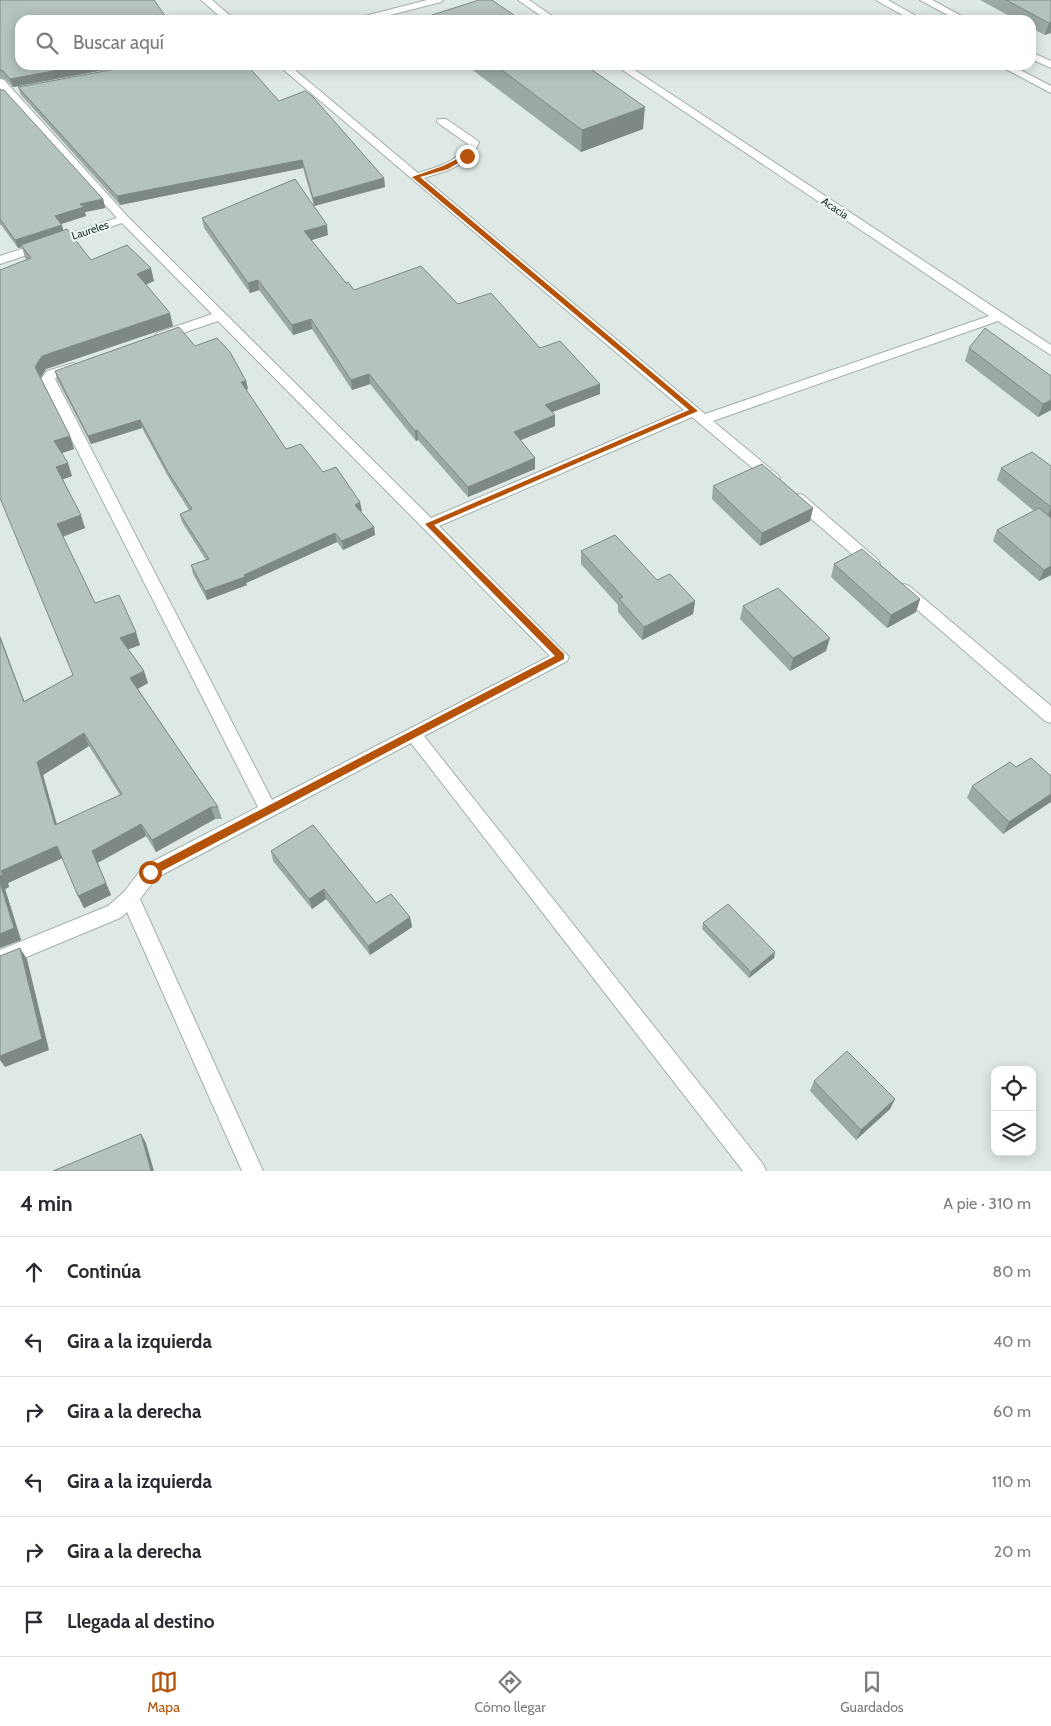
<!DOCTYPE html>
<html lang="es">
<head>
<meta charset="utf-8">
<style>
  :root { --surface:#fff; --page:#f7f7f7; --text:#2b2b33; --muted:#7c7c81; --line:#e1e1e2; --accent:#b45309 }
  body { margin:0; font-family:Cabin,sans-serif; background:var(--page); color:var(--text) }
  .controls { position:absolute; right:15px; bottom:15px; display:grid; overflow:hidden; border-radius:10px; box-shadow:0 2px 12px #0003 }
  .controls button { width:45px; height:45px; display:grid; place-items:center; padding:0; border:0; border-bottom:1px solid var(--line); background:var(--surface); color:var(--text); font:25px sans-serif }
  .stop { position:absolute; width:15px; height:15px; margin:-11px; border:4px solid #b45309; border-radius:50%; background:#fff }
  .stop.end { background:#b45309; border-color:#fff; box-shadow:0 1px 5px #0008 }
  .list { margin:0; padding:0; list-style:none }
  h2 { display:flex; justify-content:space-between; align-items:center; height:65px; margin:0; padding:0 20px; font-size:21px }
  h2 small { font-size:16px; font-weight:400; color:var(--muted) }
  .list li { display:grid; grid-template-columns:32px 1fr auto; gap:15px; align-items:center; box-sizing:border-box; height:70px; padding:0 20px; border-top:1px solid var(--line) }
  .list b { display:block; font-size:19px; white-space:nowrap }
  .list em { font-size:16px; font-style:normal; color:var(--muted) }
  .icon { flex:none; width:28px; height:28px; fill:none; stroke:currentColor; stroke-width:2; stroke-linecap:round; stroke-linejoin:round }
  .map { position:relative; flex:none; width:1051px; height:1171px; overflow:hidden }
  .search { position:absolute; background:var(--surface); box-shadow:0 2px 12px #0003; left:15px; right:15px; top:15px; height:55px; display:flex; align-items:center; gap:12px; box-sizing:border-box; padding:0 18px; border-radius:15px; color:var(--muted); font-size:19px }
  .sheet { height:485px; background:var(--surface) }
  nav { display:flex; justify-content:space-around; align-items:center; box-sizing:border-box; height:70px; border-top:1px solid var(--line); background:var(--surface); font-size:14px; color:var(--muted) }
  nav a { display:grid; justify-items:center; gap:2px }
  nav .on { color:var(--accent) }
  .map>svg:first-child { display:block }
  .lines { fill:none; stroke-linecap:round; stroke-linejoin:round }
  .minor-casing { stroke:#a2afaa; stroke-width:2 }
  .minor { fill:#fff; fill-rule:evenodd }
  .wall { fill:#9ba8a3; fill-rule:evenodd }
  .shaded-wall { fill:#7e8884 }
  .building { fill:#b4c3bd; stroke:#7e8884; fill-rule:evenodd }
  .route { fill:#b45309 }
  .labels { text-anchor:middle; stroke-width:4.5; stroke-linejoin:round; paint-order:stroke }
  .far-street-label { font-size:11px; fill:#213630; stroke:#eef5f2 }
</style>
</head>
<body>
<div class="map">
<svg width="1051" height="1171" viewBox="0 0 1051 1171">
  <rect width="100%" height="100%" fill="#dee8e4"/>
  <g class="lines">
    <!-- minor casing -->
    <g class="minor-casing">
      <path id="minor" d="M201 0H212L235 20H224Z
        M427 0H443L441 2 371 20H355L357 18Z
        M518 0H529L558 20H547Z
        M876 0H888L923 20H911Z
        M920 0H932L969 20H957Z
        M1031 52 1051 61V68L1031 59Z
        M278 65H289L418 173C437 167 458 162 468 144L438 123 437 121 438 119H446L478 141 479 143 471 158 449 170 424 178 705 414 989 316 615 65H627L1051 345V355L998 321 713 421 778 475 780 478 778 481H768L692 417 439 526 569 657 567 661 424 736 763 1164 766 1171H743L411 743 156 878 140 899 263 1171H242L127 912 120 918 0 968V950L108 906 124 892 144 866 258 807 41 379 47 371 74 363 80 367 79 370 57 377 55 379 272 800 550 656 218 321 165 339H157L155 336 157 333 212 314 122 223 0 264V256L117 218 0 88V79L4 80 128 217 431 518 684 410Z
        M998 65H1011L1051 86V93Z
        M798 494 803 495 878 560 880 564 878 568 873 569 868 568 793 503 791 499 793 495Z
        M904 584 909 586 1051 706V723L1045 721 899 594 896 590 899 586Z"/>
    </g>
    <!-- minor -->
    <use href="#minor" class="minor"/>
  </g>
  <!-- wall -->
  <path class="wall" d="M0 0 20 65H131L13 87 5 79 0 78Z
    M980 0H1051V34L1050 33 1045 35 1031 28V20H1017Z
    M429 16 521 20H429Z
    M466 65H585L643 129 581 152Z
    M202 67 279 101 384 178 385 187 314 206 303 168 120 205 21 95 18 87Z
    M0 90 103 199 105 208 85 212 86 216 61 224 63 231 91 260 154 281 146 284 173 326 46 369 41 378 74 449 62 453 72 476 63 479 85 528 63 537 95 603 140 645 128 649 144 671 148 683 138 689 218 807 222 819H215L156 852 146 836 98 863 111 895 84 908 62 858 8 883 9 887 5 889 21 940 0 948V636L24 701 73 675 27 260 25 258 22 247 18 248 1 225H0ZM89 746 120 795 57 824 43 775Z
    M202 218 328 235 311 240 346 283 354 290 458 304 540 348 600 384V394L552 412 555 426 520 440 535 469 468 497 418 440 416 441 370 384 352 390 312 329 293 335 259 290 250 293 204 228Z
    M985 328 1051 410 1038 417 965 361 969 348Z
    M195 346 246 381 248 389 246 390 286 449 323 472 360 502 361 511 374 527 375 535 343 550 337 542 246 583 247 585 207 600 193 574 191 565 206 560 182 522 180 514 189 510 170 480 142 428 91 444 57 379 55 371Z
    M1051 466V575L1039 581 993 541 997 530 1034 511 997 480 1001 468Z
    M713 486 813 508 810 521 760 546 712 499Z
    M581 551 657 580 695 601 693 614 642 640 618 612V605L581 564Z
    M834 564 920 599 916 612 887 628 831 577Z
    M743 606 826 651 790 671 740 619Z
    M1016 767 1051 776 1003 834 967 798 972 786Z
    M271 851 376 903 410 917 412 927 370 955 326 899 312 909 273 861Z
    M703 923 774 958 749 978 702 929Z
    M814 1081 895 1099 890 1109 856 1140 810 1091Z"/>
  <!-- shaded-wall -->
  <path class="shaded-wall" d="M1051 22V28L1050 33 1045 35 1049 23Z
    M85 65H131L13 87 10 79Z
    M645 107 643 129 581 152 582 130Z
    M302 160 303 168 120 205 117 196Z
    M384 178 385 187 314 206 313 198Z
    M103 199 105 208 85 212 86 216 58 225 55 216 80 204Z
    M62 225 64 233 21 245 22 247 18 248 15 240Z
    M327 225 328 235 306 242 304 231Z
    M151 268 154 281 141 287 137 274Z
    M258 280 259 290 250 293 248 283Z
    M170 313 173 326 46 369 39 380 35 367 42 356Z
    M311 319 312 329 293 335 292 325Z
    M369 374 370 384 352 390 351 380Z
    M246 381 248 389 243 391 241 382Z
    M600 384V394L545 415V405Z
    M1051 400V410L1038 417 1043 404Z
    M555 415V426L514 443V432Z
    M140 420 142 428 91 444 88 436Z
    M417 430 418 440 416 441 415 431Z
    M70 436 74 449 59 454 54 441Z
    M535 458V469L468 497V487Z
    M68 463 72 476 61 480 56 467Z
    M360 502 362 511 356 513 355 505Z
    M1051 507V517L1046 520Z
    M813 508 810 521 760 546 762 533Z
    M81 515 85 528 61 537 57 524Z
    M374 527 375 535 343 550 342 541Z
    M335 533 337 542 246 583 247 585 207 600 205 591 244 575Z
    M1051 566V575L1039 581 1044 570Z
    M920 599 916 612 887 628 891 615Z
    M695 601 693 614 642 640 644 627Z
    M136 632 140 645 124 651 120 638Z
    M0 636 29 714 24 702 0 638Z
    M830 638 826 651 790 671 793 658Z
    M144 671 148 683 135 690 130 678Z
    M84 733 89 746 43 775 60 837 55 825 37 762Z
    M1051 794V802L1003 834 1009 822Z
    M211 807 215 819 156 852 152 840Z
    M141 824 146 836 97 863 92 851Z
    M57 846 63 858 8 883 9 887 5 889 21 940 0 948V876L1 871Z
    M106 883 111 895 84 908 78 896Z
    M324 889 326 899 312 909 309 899Z
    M410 917 412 927 370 955 368 946Z
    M20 948 27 959 49 1050 5 1067 0 1060V1056Z
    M775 952 774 958 749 978 751 972Z
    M895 1099 890 1109 856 1140 861 1130Z
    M141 1134 146 1143 154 1171H151Z"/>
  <!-- building -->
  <path class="building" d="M0 0H154L168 20H20V65H85L10 79 3 71 0 70Z
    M479 0H492L521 20H434L429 16Z
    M1006 0H1051V22L1049 23Z
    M138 65H201L202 67 210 65H247L279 101 305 91 313 97 384 178 313 198 302 160 117 196 18 87Z
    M495 65H585L645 107 582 130Z
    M0 90H4L103 199 80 204 84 207 55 216 62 225 15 240 0 219Z
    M295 179 327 225 304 231 346 283 348 282 354 290 421 266 458 304 491 293 540 348 560 341 600 384 545 405 555 415 514 432 535 458 468 487 417 430 415 431 369 374 351 380 311 319 292 325 258 280 248 283 202 218Z
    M67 229 91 260 127 245 151 268 137 274 170 313 42 356 35 367 70 436 54 441 68 463 56 467 81 515 57 524 95 603 119 595 136 632 120 638 144 671 130 678 218 807H211L152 840 141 824 92 851 106 883 78 896 57 846 1 871 3 875 0 876V638L24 702 73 675 0 498V270L31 258 21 245ZM84 733 122 794 55 825 37 762Z
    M179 327 195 346 217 338 230 352 246 381 241 382 286 449 301 444 323 472 336 467 360 502 355 505 374 527 342 541 335 533 244 575 245 577 205 591 191 565 209 559 180 514 192 509 168 472 140 420 88 436 55 371Z
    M985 328 1051 376V400L1043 404 969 348Z
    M1032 452 1051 466V507L1001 468Z
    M762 464 813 508 762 533 713 486Z
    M1039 508 1051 518V566L1044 570 997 530Z
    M615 535 657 580 670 574 695 601 644 627 619 599 623 597 581 551Z
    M862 549 920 599 891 615 834 564Z
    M778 588 830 638 793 658 743 606Z
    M1031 758 1051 776V794L1009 822 972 786 1010 762 1016 767Z
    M313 825 376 903 391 894 410 917 368 946 324 889 309 899 271 851Z
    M0 882 14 928 0 934Z
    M728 904 775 952 751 972 703 923Z
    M20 948 42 1039 0 1056V956Z
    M847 1051 895 1099 861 1130 814 1081Z
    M141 1134 151 1171H53Z"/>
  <!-- route -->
  <path class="route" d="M465 155 470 156 448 169 420 177 698 411 434 525 564 654V659L154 875H147V869L555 656 425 524 689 410 412 177 443 166Z"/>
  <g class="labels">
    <!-- far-street labels -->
    <g class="far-street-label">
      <text transform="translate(835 208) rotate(34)" y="4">Acacia</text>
      <text transform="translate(90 230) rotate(-18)" y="4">Laureles</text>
    </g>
  </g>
</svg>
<div class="controls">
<button><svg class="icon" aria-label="locate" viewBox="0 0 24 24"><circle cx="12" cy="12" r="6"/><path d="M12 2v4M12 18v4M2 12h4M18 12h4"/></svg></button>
<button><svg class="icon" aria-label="layers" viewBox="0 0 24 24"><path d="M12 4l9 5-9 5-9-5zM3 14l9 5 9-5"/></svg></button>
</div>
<div class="stop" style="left:150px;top:872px"></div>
<div class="stop end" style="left:467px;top:156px"></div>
<div class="search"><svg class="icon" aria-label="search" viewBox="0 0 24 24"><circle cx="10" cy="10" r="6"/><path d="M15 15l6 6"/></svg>Buscar aquí</div>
</div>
<section class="sheet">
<h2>4 min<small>A pie · 310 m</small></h2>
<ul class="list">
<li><svg class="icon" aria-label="ahead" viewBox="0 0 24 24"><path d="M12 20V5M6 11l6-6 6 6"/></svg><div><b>Continúa</b></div><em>80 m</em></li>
<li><svg class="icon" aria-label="left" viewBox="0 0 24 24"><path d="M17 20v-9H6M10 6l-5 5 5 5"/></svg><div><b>Gira a la izquierda</b></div><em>40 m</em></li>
<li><svg class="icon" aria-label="right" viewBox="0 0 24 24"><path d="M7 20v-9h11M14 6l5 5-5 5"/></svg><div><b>Gira a la derecha</b></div><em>60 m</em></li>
<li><svg class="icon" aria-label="left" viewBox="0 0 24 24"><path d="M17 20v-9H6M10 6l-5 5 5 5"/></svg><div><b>Gira a la izquierda</b></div><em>110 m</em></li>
<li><svg class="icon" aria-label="right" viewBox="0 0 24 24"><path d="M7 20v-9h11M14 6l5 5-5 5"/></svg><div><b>Gira a la derecha</b></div><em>20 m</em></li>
<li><svg class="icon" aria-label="arrive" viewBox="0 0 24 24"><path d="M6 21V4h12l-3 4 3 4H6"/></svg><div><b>Llegada al destino</b></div></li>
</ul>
</section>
<nav>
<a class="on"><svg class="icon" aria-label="map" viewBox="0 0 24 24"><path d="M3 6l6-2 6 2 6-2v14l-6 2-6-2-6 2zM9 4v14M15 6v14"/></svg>Mapa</a>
<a><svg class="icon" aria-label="directions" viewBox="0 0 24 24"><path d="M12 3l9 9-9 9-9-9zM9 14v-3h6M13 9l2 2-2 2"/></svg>Cómo llegar</a>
<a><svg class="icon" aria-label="saved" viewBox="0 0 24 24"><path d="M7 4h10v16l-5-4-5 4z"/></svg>Guardados</a>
</nav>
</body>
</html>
